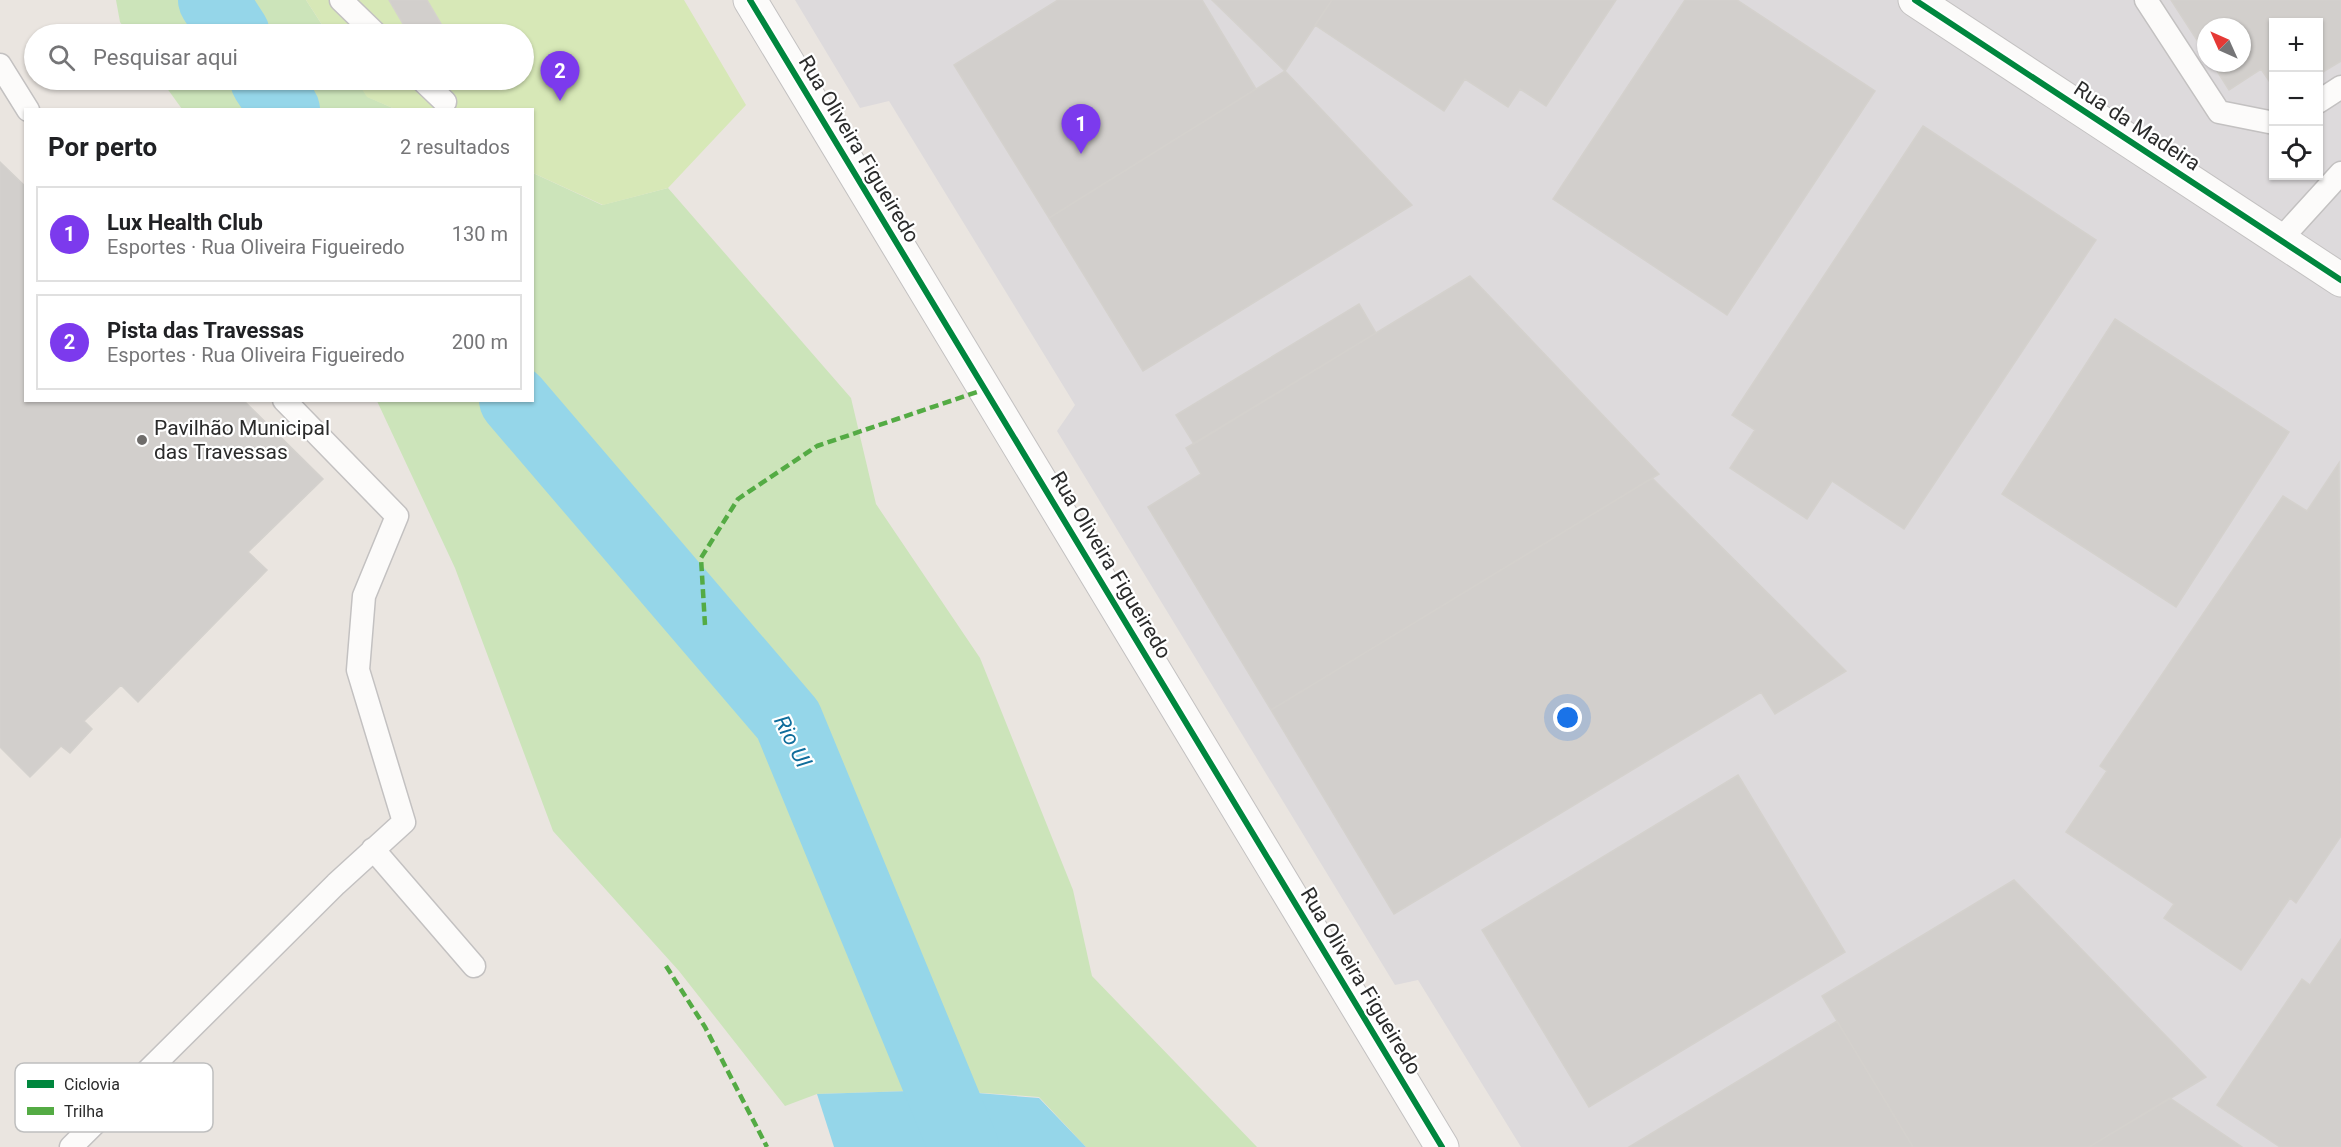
<!DOCTYPE html>
<html lang="pt">
<head>
<meta charset="utf-8">
<style>
  :root { --surface:#fff; --page:#f2f2f2; --text:#202124; --muted:#757577; --line:#e0e0e0; --accent:#7c3aed }
  body { margin:0; font-family:Roboto,sans-serif; background:var(--page); color:var(--text) }
  .controls { position:absolute; right:18px; top:18px; display:grid; overflow:hidden; border-radius:0px; box-shadow:0 2px 4px #0004 }
  .controls button { width:54px; height:54px; display:grid; place-items:center; padding:0; border:0; border-bottom:2px solid var(--line); background:var(--surface); color:var(--text); font:30px sans-serif }
  .compass { position:absolute; left:2197px; top:18px; width:54px; height:54px; border-radius:50%; background:var(--surface); box-shadow:0 2px 4px #0004; rotate:315deg }
  .you { position:absolute; left:1568px; top:718px; width:21px; height:21px; margin:-15px; border:4px solid #fff; border-radius:50%; background:#1a73e8; box-shadow:0 0 0 9px #1a73e833 }
  .badge { display:grid; place-items:center; width:39px; height:39px; border-radius:50%; background:var(--accent); color:#fff; font-size:20px; font-weight:700 }
  .pin { position:absolute; translate:-50% -50px; filter:drop-shadow(0 2px 3px #0008) }
  .pin::after { content:''; position:absolute; top:32px; width:21px; height:18px; background:inherit; clip-path:polygon(0 0,100% 0,50% 100%) }
  .list { margin:0; padding:0; list-style:none }
  h2 { display:flex; justify-content:space-between; align-items:center; height:78px; margin:0; padding:0 24px; font-size:26px }
  h2 small { font-size:20px; font-weight:400; color:var(--muted) }
  .list li { display:grid; grid-template-columns:39px 1fr auto; gap:18px; align-items:center; box-sizing:border-box; height:96px; margin:0 12px 12px; padding:0 12px; border:2px solid var(--line); border-radius:0px }
  .list b { display:block; font-size:22px; white-space:nowrap }
  .list p { margin:0; font-size:20px; white-space:nowrap; color:var(--muted) }
  .list em { font-size:20px; font-style:normal; color:var(--muted) }
  .icon { flex:none; width:33px; height:33px; fill:none; stroke:currentColor; stroke-width:2; stroke-linecap:round; stroke-linejoin:round }
  .map { position:relative; flex:none; width:2341px; height:1147px; overflow:hidden }
  .search { position:absolute; background:var(--surface); box-shadow:0 2px 4px #0004; left:24px; top:24px; width:510px; height:66px; display:flex; align-items:center; gap:15px; box-sizing:border-box; padding:0 21px; border-radius:33px; color:var(--muted); font-size:22px }
  .panel { position:absolute; background:var(--surface); box-shadow:0 2px 4px #0004; left:24px; top:108px; width:510px; height:294px; border-radius:0px }
  .map>svg:first-child { display:block }
  .industrial { fill:#dddadc; fill-rule:evenodd }
  .green { fill:#cce4ba }
  .pitch { fill:#d7e8b7 }
  .water { fill:#95d6e9 }
  .lines { fill:none; stroke-linecap:round; stroke-linejoin:round }
  .river { stroke:#95d6e9; stroke-width:70 }
  .building { fill:#d2cfcc; stroke:#d4d1cd; stroke-width:1.5 }
  .lane-casing { stroke:#c3c1c1; stroke-width:25 }
  .street-casing { stroke:#c3c1c1; stroke-width:35 }
  .lane { stroke:#fcfbfa; stroke-width:22 }
  .street { stroke:#fcfbfa; stroke-width:33 }
  .quiet { stroke:#54ab44; stroke-width:4.5; stroke-dasharray:9 4.5; stroke-linecap:butt }
  .cycleway-casing { stroke:#fff; stroke-width:10 }
  .cycleway { stroke:#00873e; stroke-width:6 }
  .poi-dot { fill:#6e6c6a; stroke:#fff; stroke-width:2 }
  .labels { text-anchor:middle; stroke-width:4.5; stroke-linejoin:round; paint-order:stroke }
  .street-label { font-size:21px; fill:#2b2b2b; stroke:#fff }
  .poi-label { font-size:21px; fill:#2b2b2b; stroke:#fff; text-anchor:start }
  .water-label { font-size:22px; font-style:italic; fill:#0f6d9b; stroke:#fff }
  .key { fill:#fff; stroke:#bfbfbf; stroke-width:1.5 }
  .key-label { font-size:16px; fill:#2b2b2b }
</style>
</head>
<body>
<div class="map">
<svg width="2341" height="1147" viewBox="0 0 2341 1147">
  <rect width="100%" height="100%" fill="#eae5e0"/>
  <!-- industrial -->
  <path class="industrial" d="M795 0H2341V1147H1521L1418 980 1395 985 1057 431 1075 405 889 101 860 108ZM2274 22H2318V176H2274ZM2206 27H2242V63H2206Z"/>
  <!-- green -->
  <path class="green" d="M116 0H306L328 34H129L120 22Z
    M161 80H356L368 97 395 109H182Z
    M533 173 602 205 668 188 851 398 876 504 980 658 1073 890 1092 976 1257 1147H1086L1039 1097 940 1090 817 1094 785 1106 679 971 553 831 455 568 377 401 532 400Z"/>
  <!-- pitch -->
  <path class="pitch" d="M306 0H684L746 105 668 188 603 205 533 173 532 110 395 109 367 97 356 80H524V34H328Z"/>
  <!-- water -->
  <path class="water" d="M940 1090 1039 1098 1086 1147H834L817 1094Z"/>
  <g class="lines">
    <!-- river -->
    <path class="river" d="M213 0 235 34
      M265 80 285 110
      M514 400 788 720 964 1147"/>
  </g>
  <!-- building -->
  <path class="building" d="M389 0H427L447 34H409Z
    M1058 0H1202L1256 89 1049 218 954 65Z
    M1212 0H1332L1285 71Z
    M1332 0H1616L1546 106 1520 89 1508 107 1465 79 1444 111 1315 25Z
    M1685 0H1737L1875 91 1727 315 1553 199Z
    M2171 0H2341V61L2318 75V22H2274V88L2261 69 2229 90 2212 63H2242V27H2206V54Z
    M1285 71 1412 205 1143 371 1049 218Z
    M1923 126 2096 240 1904 529 1832 481 1807 519 1730 468 1755 430 1732 415Z
    M0 162 26 187V400H243L323 479 248 552 267 570 138 702 121 685 84 721 92 729 70 753 61 746 30 777 0 747Z
    M1470 276 1659 474 1271 710 1148 507 1201 474 1186 448Z
    M1359 304 1376 333 1194 444 1176 415Z
    M2115 319 2289 432 2176 607 2002 494Z
    M2339 463 2341 836 2296 903 2290 898 2241 970 2164 918 2174 904 2066 832 2107 771 2100 766 2283 496 2307 511Z
    M1652 478 1846 671 1775 714 1761 692 1394 914 1271 710Z
    M1738 775 1845 952 1589 1107 1482 930Z
    M2014 880 2206 1077 2089 1147H1913L1822 996Z
    M2341 939V1147H2280L2217 1105 2302 979 2310 985Z
    M1837 1021 1913 1147H1629Z
    M2170 1098 2242 1147H2089Z"/>
  <g class="lines">
    <!-- lane casing -->
    <g class="lane-casing">
      <path id="lane" d="M341 0 376 34
        M2146 0 2219 112 2274 123
        M0 65 28 110
        M422 80 445 102
        M2318 102 2341 87
        M2280 240 2341 173
        M373 849 474 966
        M71 1147 336 884 404 822 358 670 364 596 397 516 284 400"/>
    </g>
    <!-- street casing -->
    <g class="street-casing">
      <path id="street" d="M750 0 1442 1147
        M1915 0 2341 280"/>
    </g>
    <!-- lane -->
    <use href="#lane" class="lane"/>
    <!-- street -->
    <use href="#street" class="street"/>
    <!-- quiet -->
    <path class="quiet" d="M705 625 701 558 738 499 817 446 986 389
      M666 966 705 1027 767 1147"/>
    <!-- cycleway casing -->
    <g class="cycleway-casing">
      <path id="cycleway" d="M750 0 1442 1147
        M1915 0 2341 280"/>
    </g>
    <!-- cycleway -->
    <use href="#cycleway" class="cycleway"/>
  </g>
  <!-- markers -->
  <circle class="poi-dot" cx="142" cy="440" r="6"/>
  <g class="labels">
    <!-- street labels -->
    <g class="street-label">
      <text transform="translate(2137 126) rotate(33)" y="7">Rua da Madeira</text>
      <text transform="translate(859 149) rotate(59)" y="7">Rua Oliveira Figueiredo</text>
      <text transform="translate(1111 565) rotate(59)" y="7">Rua Oliveira Figueiredo</text>
      <text transform="translate(1361 981) rotate(59)" y="7">Rua Oliveira Figueiredo</text>
    </g>
    <!-- poi labels -->
    <g class="poi-label">
      <text x="154" y="435">Pavilhão Municipal<tspan x="154" dy="24">das Travessas</tspan></text>
    </g>
    <!-- water labels -->
    <g class="water-label">
      <text transform="translate(793 741) rotate(63)" y="8">Rio Ul</text>
    </g>
  </g>
  <!-- legend -->
  <rect x="15" y="1063" width="198" height="69" rx="9" class="key"/>
  <rect x="27" y="1080" width="27" height="8" fill="#00873e"/>
  <rect x="27" y="1107" width="27" height="8" fill="#54ab44"/>
  <g class="key-label">
    <text x="64" y="1090">Ciclovia</text>
    <text x="64" y="1117">Trilha</text>
  </g>
</svg>
<div class="controls">
<button>+</button>
<button>−</button>
<button><svg class="icon" aria-label="locate" viewBox="0 0 24 24"><circle cx="12" cy="12" r="6"/><path d="M12 2v4M12 18v4M2 12h4M18 12h4"/></svg></button>
</div>
<svg class="compass" viewBox="-18 -18 36 36"><path d="M0-13l5 13h-10z" fill="#e53935"/><path d="M0 13l5-13h-10z" fill="#757577"/></svg>
<div class="you"></div>
<div class="pin badge" style="left:1081px;top:154px">1</div>
<div class="pin badge" style="left:560px;top:101px">2</div>
<div class="search"><svg class="icon" aria-label="search" viewBox="0 0 24 24"><circle cx="10" cy="10" r="6"/><path d="M15 15l6 6"/></svg>Pesquisar aqui</div>
<section class="panel">
<h2>Por perto<small>2 resultados</small></h2>
<ul class="list">
<li><span class="badge">1</span><div><b>Lux Health Club</b><p>Esportes · Rua Oliveira Figueiredo</p></div><em>130 m</em></li>
<li><span class="badge">2</span><div><b>Pista das Travessas</b><p>Esportes · Rua Oliveira Figueiredo</p></div><em>200 m</em></li>
</ul>
</section>
</div>
</body>
</html>
